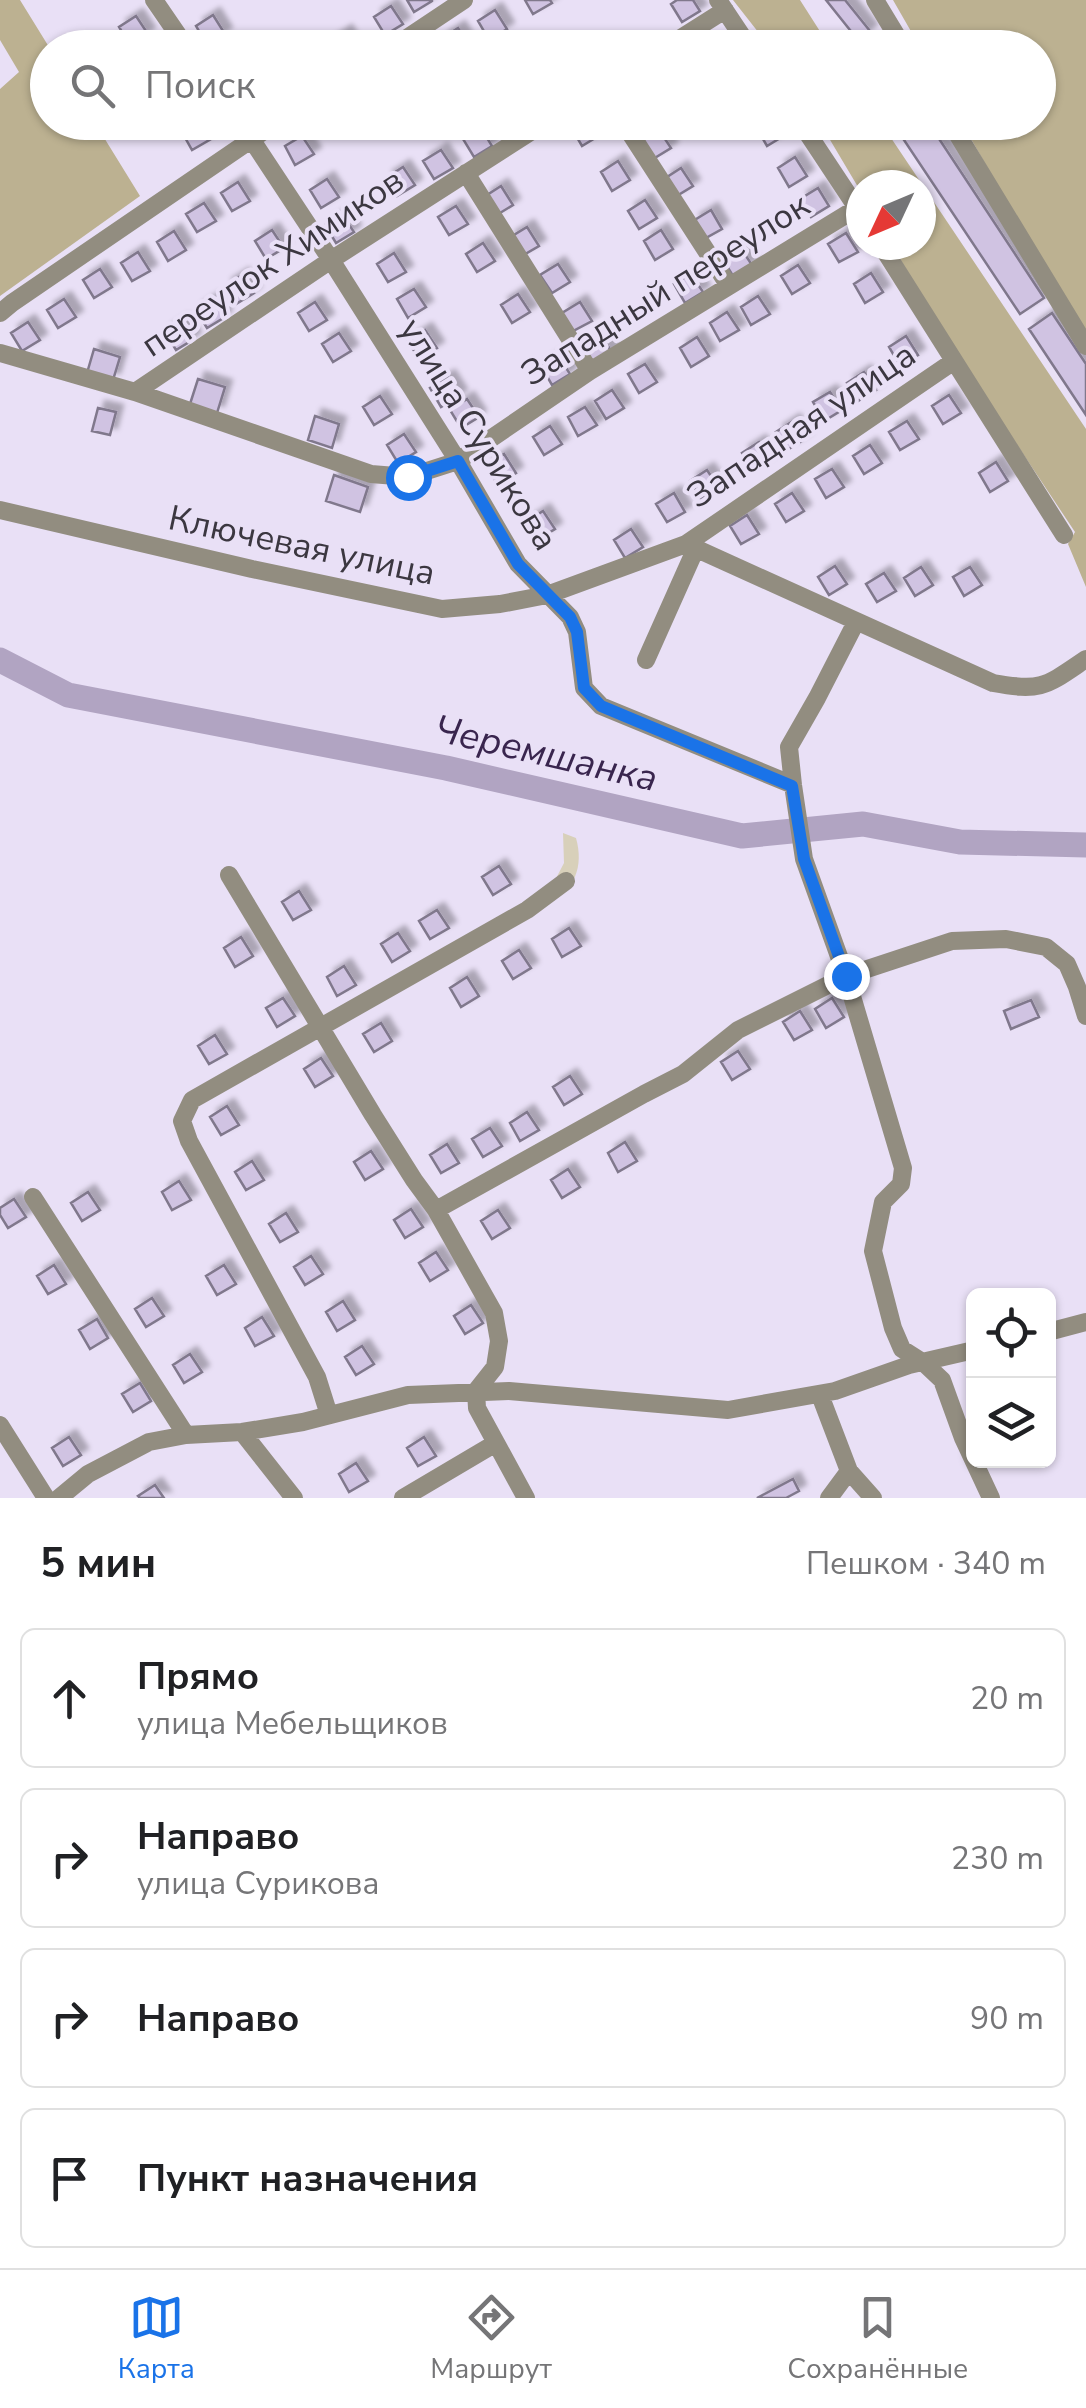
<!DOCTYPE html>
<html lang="ru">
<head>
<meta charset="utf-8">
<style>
  :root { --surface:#fff; --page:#f2f2f2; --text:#202124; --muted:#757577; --line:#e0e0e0; --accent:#1a73e8 }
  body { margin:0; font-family:"Nunito Sans",sans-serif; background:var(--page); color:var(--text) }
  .controls { position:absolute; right:30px; bottom:30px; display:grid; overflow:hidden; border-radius:15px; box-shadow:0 2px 8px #0004 }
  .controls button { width:90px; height:90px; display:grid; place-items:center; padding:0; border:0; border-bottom:2px solid var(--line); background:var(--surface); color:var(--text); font:50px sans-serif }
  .compass { position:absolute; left:846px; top:170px; width:90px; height:90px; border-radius:50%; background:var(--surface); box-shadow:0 2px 8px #0004; rotate:226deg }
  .stop { position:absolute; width:30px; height:30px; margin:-22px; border:8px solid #1a73e8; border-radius:50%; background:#fff }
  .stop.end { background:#1a73e8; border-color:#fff; box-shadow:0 2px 10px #0008 }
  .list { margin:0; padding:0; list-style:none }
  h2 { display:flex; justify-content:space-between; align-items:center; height:130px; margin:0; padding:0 40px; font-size:42px }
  h2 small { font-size:32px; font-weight:400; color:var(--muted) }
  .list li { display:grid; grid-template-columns:65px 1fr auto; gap:30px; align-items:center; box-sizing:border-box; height:140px; margin:0 20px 20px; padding:0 20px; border:2px solid var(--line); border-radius:15px }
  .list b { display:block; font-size:38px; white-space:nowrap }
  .list p { margin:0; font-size:32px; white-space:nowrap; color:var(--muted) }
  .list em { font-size:32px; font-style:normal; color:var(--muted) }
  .icon { flex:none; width:55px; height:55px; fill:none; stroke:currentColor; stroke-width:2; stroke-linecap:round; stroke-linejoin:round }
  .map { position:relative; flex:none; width:1086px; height:1498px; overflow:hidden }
  .search { position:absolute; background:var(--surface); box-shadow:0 2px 8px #0004; left:30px; right:30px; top:30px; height:110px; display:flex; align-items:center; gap:25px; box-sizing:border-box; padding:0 35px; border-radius:55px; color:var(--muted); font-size:38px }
  .sheet { height:770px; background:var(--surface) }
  nav { display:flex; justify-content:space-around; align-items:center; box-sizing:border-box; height:140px; border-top:2px solid var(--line); background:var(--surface); font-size:28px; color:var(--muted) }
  nav a { display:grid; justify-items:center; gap:5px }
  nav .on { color:var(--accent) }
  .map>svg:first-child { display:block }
  .green { fill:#d8d0ba }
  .forest { fill:#bcb191 }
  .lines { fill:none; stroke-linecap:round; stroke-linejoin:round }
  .river { stroke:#b1a4c2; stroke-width:25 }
  .building { fill:#d0c3e2; stroke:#80788c; stroke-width:2.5; filter:url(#shadow) }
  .minor { stroke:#928d80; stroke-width:18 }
  .route { stroke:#1a73e8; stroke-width:12 }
  .labels { text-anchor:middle; stroke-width:8; stroke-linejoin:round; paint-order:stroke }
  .street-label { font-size:35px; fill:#3b3740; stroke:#e9e0f6 }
  .water-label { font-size:38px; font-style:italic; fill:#39254e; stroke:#e9e0f6 }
</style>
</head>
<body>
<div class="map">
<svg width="1086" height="1498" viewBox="0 0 1086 1498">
  <defs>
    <filter id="shadow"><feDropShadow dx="7" dy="-7" stdDeviation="2.5" flood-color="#0004"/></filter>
  </defs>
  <rect width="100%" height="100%" fill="#e9e0f6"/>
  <!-- green -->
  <path class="green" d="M563 833 576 838C584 867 575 890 547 904L552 886 564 863Z"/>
  <!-- forest -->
  <path class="forest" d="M0 0H20L49 47 48 122 95 123 140 196 0 296V89L19 72 0 40Z
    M733 0H800L830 47H770Z
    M893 0H1086V341L962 123 1038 122V48L920 47Z
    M820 123H881L1086 429V587L1068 544 1075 532 946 338 892 245H921V185H861V192Z"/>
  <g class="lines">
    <!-- river -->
    <path class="river" d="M0 660 68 695 446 768 742 836 863 824 960 842 1086 845"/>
  </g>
  <!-- building -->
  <path class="building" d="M407 0H432V1L414 12Z
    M525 0H550L552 3 533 14Z
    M677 0H693L700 11 682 22 671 4Z
    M826 0H845L870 31 858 40Z
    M391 6 403 24 385 35 374 17Z
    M495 10 507 29 489 40 478 21Z
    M213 15 225 34 207 45 196 26Z
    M136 16 148 34 130 45 119 27Z
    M458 28 470 47 446 48 441 39Z
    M345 32 355 48H330L328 43Z
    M196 122H200L211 139 192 150 182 132Z
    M578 122H593L600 135 582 146 571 127Z
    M764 122H777L785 135 767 146 756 127Z
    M892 122H928L1044 298 1020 314Z
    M481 128 492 146 474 157 463 139Z
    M659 130 671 148 653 159 642 141Z
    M302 136 314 154 295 165 285 146Z
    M441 150 453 168 434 179 423 161Z
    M795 157 807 176 789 187 778 168Z
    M618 161 630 180 612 191 601 172Z
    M403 167 415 185 397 196 386 178Z
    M681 168 693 186 675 197 664 179Z
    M327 179 339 197 321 208 310 190Z
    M238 182 250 201 232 211 221 193Z
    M501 186 513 205 495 216 484 197Z
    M818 188 829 206 811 217 800 199Z
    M645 200 657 218 639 229 628 211Z
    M204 203 216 221 197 232 186 214Z
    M456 206 468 224 449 235 438 217Z
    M711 210 722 229 704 239 693 221Z
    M342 214 354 232 336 243 325 225Z
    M527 227 539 246 520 257 509 238Z
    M272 230 284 248 266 259 255 241Z
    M661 230 673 249 655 260 644 241Z
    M174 231 186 250 168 261 157 242Z
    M846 233 858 252 839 262 828 244Z
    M483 243 495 261 477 272 466 254Z
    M740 247 752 265 733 276 722 258Z
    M138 252 150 271 132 281 121 263Z
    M394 253 406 272 388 282 377 264Z
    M558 264 570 282 552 293 540 275Z
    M798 265 810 283 792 294 781 276Z
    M100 269 112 287 94 298 83 280Z
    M871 273 883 292 865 303 854 284Z
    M691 274 703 292 685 303 674 284Z
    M242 275 254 293 236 304 225 286Z
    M414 289 426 307 408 318 397 299Z
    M518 294 530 312 512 323 501 305Z
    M758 296 770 314 751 325 741 307Z
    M64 299 76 317 58 328 47 310Z
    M213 299 225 317 207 328 196 310Z
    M315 302 327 320 309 331 298 313Z
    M580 302 592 321 573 331 562 313Z
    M727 312 739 330 720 341 710 323Z
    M1052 313 1086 364V415L1029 329Z
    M182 321 194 339 176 350 165 332Z
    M28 322 40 340 22 351 11 333Z
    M425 330 437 348 419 359 408 341Z
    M339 333 351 351 333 362 322 344Z
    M601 335 613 354 594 365 584 346Z
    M906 336 918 355 900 366 889 347Z
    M697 337 709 356 691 367 680 348Z
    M94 349 120 357 113 380 87 373Z
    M558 355 570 374 552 385 541 366Z
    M645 364 657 382 639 393 628 374Z
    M864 372 876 390 858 401 847 383Z
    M448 377 460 396 441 407 430 388Z
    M198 379 225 387 217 413 190 404Z
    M612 390 624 408 606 419 595 401Z
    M830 392 842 410 824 421 813 402Z
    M949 395 961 413 943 424 932 406Z
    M380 396 392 414 374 425 363 407Z
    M467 399 479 417 461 428 450 410Z
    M585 407 597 425 578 436 568 417Z
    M98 408 116 412 110 435 92 431Z
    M315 416 339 424 332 448 308 440Z
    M793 421 805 439 787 450 776 432Z
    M907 421 919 439 900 450 889 432Z
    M550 426 562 444 544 455 533 437Z
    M404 434 416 452 398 463 387 445Z
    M759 442 771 460 753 471 742 453Z
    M870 445 882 463 864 474 853 456Z
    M504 454 516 473 497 484 487 465Z
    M996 462 1008 481 990 492 979 473Z
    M832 469 844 487 826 498 815 479Z
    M707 470 719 488 701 499 690 481Z
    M334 475 368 487 360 512 326 501Z
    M674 493 685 512 667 522 656 504Z
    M792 493 804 511 786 522 775 504Z
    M543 511 555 529 537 540 526 522Z
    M747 515 759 534 741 544 730 526Z
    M631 529 643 547 625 558 614 540Z
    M835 566 847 584 829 595 818 577Z
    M921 567 933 585 915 596 904 578Z
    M970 567 982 585 964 596 953 577Z
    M884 573 896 591 877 602 866 584Z
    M499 866 511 884 493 895 482 877Z
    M299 891 311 910 293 920 282 902Z
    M437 910 449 928 430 939 419 921Z
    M569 928 581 946 562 957 552 939Z
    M398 933 410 951 392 962 381 944Z
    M241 937 253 956 235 967 224 948Z
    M519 950 531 968 513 979 502 961Z
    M344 966 356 985 337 996 327 977Z
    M467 977 479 996 461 1007 450 988Z
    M283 998 295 1016 277 1027 266 1008Z
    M832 998 844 1017 826 1028 815 1009Z
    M1031 1000 1039 1017 1011 1029 1004 1011Z
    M800 1011 812 1030 794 1040 783 1022Z
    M381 1023 392 1041 374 1052 363 1034Z
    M215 1035 227 1054 209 1064 198 1046Z
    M738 1051 750 1069 732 1080 721 1062Z
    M321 1058 333 1076 315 1087 304 1069Z
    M570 1076 582 1094 564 1105 553 1087Z
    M227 1106 239 1125 221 1135 210 1117Z
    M527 1112 539 1130 520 1141 510 1123Z
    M490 1128 502 1146 483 1157 472 1139Z
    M625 1142 637 1161 618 1172 608 1153Z
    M447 1144 459 1163 441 1173 430 1155Z
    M371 1151 383 1169 365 1180 354 1162Z
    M252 1161 264 1180 246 1190 235 1172Z
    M568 1169 580 1187 562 1198 551 1180Z
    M179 1181 191 1200 172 1210 162 1192Z
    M88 1192 100 1210 82 1221 71 1203Z
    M14 1199 26 1217 8 1228 0 1215V1208Z
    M411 1209 423 1227 405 1238 394 1220Z
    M498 1210 510 1228 492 1239 481 1221Z
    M286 1213 298 1232 280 1242 269 1224Z
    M436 1252 448 1270 430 1281 419 1263Z
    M311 1256 323 1274 305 1285 294 1267Z
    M54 1265 66 1284 48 1294 37 1276Z
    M224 1265 236 1284 217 1295 206 1276Z
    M152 1298 164 1316 146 1327 135 1309Z
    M343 1301 355 1320 337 1331 326 1312Z
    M471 1305 483 1323 465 1334 454 1316Z
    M262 1317 274 1336 255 1346 245 1328Z
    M97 1319 108 1338 90 1349 79 1330Z
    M362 1346 374 1364 356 1375 345 1357Z
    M190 1354 202 1372 184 1383 173 1365Z
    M140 1383 151 1401 133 1412 122 1394Z
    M69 1437 81 1455 63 1466 52 1448Z
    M424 1437 436 1456 418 1466 407 1448Z
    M356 1463 368 1481 349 1492 339 1474Z
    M793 1479 799 1491 786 1498H757Z
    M155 1485 164 1498H140L138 1496Z"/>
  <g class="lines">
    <!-- minor -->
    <path class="minor" d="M154 0 187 48
      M718 0 750 48
      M875 0 904 48
      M392 48 464 0
      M665 48 725 10
      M240 122 331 260 458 461 518 564 570 617 577 632 584 688 601 706 793 785
      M623 122 729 286
      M800 122 861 214
      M950 122 1086 346
      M466 173 590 371
      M881 245 1064 535
      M0 313 12 303 277 122
      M0 353 135 392 371 474 408 477 458 461 590 371 857 208
      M135 392 331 260 546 122
      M0 510 252 569 442 609 500 604 547 595 686 544 993 683C1042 692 1046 686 1086 659
      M686 544 954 361
      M856 622 817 698 789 747 793 785 804 859 846 976 903 1168 901 1184 883 1202 873 1251 893 1328 902 1349 924 1363 942 1380 963 1438 991 1498
      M646 660 696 548
      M229 875 373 1115 414 1180 436 1210 494 1313 499 1341 495 1367 476 1391 477 1408 526 1498
      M33 1197 186 1435
      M436 1210 644 1094 683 1074 738 1030 846 976 952 941 1006 939 1046 947 1067 964 1077 987 1086 1016
      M1048 1332 1086 1322
      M820 1395 849 1471 873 1498
      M329 1415 317 1377 189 1141 182 1121 192 1100 527 910 566 881
      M0 1425 46 1498
      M242 1432 294 1498
      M59 1498 88 1474 149 1442 186 1435 242 1432 303 1422 408 1395 509 1391 728 1410 835 1391 909 1365 974 1350
      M403 1498 496 1443
      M829 1498 849 1471"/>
  </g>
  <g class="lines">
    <!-- route -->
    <path class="route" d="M408 477 458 461 518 564 570 617 577 632 584 688 601 706 792 786 804 859 846 976"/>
  </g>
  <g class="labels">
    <!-- street labels -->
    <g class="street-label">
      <text transform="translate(272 262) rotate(-34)" y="12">переулок Химиков</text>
      <text transform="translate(665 289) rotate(-32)" y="12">Западный переулок</text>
      <text transform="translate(801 425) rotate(-34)" y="12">Западная улица</text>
      <text transform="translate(479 434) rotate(58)" y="12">улица Сурикова</text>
      <text transform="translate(302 545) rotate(12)" y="12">Ключевая улица</text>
    </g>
    <!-- water labels -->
    <g class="water-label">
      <text transform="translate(546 753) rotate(13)" y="13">Черемшанка</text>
    </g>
  </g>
</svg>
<div class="controls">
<button><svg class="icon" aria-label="locate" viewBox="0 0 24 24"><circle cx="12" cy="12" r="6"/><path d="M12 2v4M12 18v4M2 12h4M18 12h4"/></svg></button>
<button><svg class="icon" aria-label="layers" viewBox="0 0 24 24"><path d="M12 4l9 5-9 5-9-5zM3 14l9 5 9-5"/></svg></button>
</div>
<svg class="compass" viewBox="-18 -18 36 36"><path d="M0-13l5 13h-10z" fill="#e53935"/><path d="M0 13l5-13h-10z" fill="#757577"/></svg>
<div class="stop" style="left:408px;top:477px"></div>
<div class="stop end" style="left:846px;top:976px"></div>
<div class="search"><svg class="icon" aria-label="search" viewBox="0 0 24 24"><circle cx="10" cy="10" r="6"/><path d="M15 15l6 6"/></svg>Поиск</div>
</div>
<section class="sheet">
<h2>5 мин<small>Пешком · 340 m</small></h2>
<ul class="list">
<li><svg class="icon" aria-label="ahead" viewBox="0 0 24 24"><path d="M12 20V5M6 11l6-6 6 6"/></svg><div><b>Прямо</b><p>улица Мебельщиков</p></div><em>20 m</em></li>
<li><svg class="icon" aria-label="right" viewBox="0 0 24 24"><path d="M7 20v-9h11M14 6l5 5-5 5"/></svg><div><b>Направо</b><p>улица Сурикова</p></div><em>230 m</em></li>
<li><svg class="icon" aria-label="right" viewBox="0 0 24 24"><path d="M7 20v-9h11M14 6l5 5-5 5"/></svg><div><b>Направо</b></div><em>90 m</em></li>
<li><svg class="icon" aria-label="arrive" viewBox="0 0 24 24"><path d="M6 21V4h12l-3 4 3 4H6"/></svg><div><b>Пункт назначения</b></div></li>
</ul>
</section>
<nav>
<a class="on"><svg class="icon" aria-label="map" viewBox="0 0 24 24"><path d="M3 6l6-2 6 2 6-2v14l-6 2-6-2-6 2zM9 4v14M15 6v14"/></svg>Карта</a>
<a><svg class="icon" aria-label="directions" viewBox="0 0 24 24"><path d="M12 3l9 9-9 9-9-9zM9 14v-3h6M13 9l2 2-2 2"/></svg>Маршрут</a>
<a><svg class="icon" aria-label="saved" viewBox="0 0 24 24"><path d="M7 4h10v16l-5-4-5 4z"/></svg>Сохранённые</a>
</nav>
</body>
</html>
